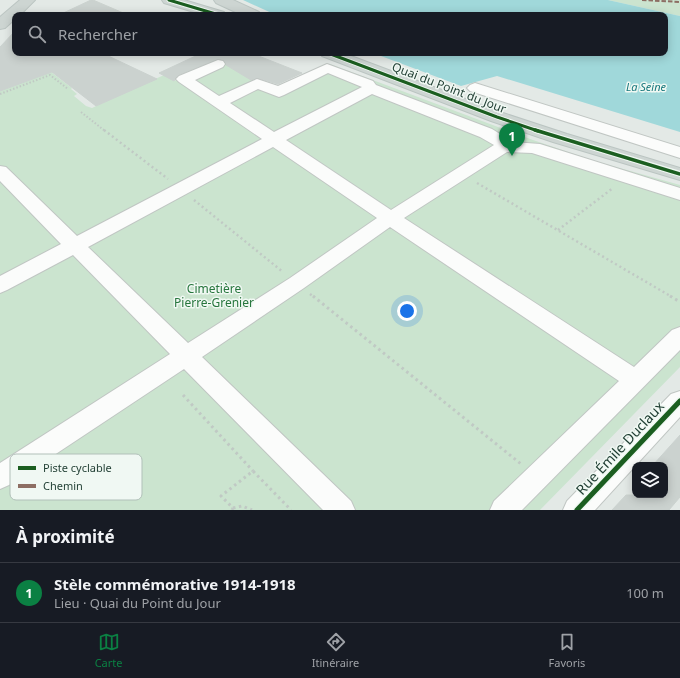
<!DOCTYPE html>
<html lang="fr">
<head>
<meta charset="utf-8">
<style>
  :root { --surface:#171b24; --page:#20242c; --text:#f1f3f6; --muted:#9ea1a6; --line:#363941; --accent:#0b8043 }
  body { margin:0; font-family:"Noto Sans",sans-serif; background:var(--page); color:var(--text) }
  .controls { position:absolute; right:12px; bottom:12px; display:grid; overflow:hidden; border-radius:8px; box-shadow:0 2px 10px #0003 }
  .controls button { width:36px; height:36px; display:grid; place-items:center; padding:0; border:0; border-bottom:1px solid var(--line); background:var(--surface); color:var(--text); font:20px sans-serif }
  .you { position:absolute; left:407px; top:311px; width:14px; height:14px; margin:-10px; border:3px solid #fff; border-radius:50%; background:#1a73e8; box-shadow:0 0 0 6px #1a73e833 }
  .badge { display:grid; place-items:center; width:26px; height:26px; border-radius:50%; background:var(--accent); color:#fff; font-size:13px; font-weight:700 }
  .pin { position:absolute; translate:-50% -33px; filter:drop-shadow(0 1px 2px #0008) }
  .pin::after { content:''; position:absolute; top:21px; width:14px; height:12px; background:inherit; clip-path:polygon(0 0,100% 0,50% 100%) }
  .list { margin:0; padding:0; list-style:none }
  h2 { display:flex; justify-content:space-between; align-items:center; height:52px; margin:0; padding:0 16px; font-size:17px }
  h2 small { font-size:13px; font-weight:400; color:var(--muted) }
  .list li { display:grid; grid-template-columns:26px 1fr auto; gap:12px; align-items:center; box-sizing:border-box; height:60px; padding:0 16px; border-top:1px solid var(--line) }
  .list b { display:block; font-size:15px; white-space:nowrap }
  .list p { margin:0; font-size:13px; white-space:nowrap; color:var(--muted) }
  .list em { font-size:13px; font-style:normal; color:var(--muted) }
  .icon { flex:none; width:22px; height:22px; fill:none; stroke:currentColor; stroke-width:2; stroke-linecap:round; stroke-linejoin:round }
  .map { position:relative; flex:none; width:680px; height:510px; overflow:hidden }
  .search { position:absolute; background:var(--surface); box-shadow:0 2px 10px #0003; left:12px; right:12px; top:12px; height:44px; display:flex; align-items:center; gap:10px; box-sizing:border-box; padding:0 14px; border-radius:8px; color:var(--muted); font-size:15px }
  .sheet { height:112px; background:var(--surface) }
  nav { display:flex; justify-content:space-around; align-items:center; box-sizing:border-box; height:56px; border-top:1px solid var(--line); background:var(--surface); font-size:11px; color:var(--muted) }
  nav a { display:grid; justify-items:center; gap:2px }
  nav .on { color:var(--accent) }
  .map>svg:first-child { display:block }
  .green { fill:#cbe4cf }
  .water { fill:#a0d8da }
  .building { fill:#cbd2cf; stroke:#cbd2cf }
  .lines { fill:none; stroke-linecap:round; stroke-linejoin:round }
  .minor-casing { stroke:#c0c6c3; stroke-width:2 }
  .major-casing { stroke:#bbc5c2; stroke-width:2 }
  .path-far2 { stroke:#c0c9c4; stroke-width:2; stroke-dasharray:1.5 2; stroke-linecap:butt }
  .path-far1 { stroke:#c0c9c4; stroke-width:2.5; stroke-dasharray:2 3; stroke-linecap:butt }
  .path { stroke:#c0c9c4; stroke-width:3; stroke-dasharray:2.5 3.5; stroke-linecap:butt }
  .minor { fill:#fbfcfb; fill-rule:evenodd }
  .major { fill:#cdd5d2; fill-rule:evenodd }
  .quiet { stroke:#8d6e63; stroke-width:2; stroke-dasharray:4.5 2; stroke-linecap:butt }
  .cycleway-far2-casing { stroke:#f0f8f3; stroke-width:5 }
  .cycleway-far1-casing { stroke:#f0f8f3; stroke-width:6 }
  .cycleway-casing { stroke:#f0f8f3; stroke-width:8 }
  .cycleway-far2 { stroke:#1b5e20; stroke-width:3 }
  .cycleway-far1 { stroke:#1b5e20; stroke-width:3.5 }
  .cycleway { stroke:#1b5e20; stroke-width:5 }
  .labels { text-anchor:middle; stroke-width:3; stroke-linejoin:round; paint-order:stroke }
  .far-water-label { font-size:11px; font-style:italic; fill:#16777c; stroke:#f0f8f3 }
  .street-label { font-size:12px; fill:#1f3d32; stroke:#f0f8f3 }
  .park-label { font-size:12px; fill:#27763d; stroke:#f0f8f3 }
  .near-street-label { font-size:14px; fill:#1f3d32; stroke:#f0f8f3 }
  .key { fill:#f0f8f3; stroke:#b1c0b9; stroke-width:1 }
  .key-label { font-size:11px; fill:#1f3d32 }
</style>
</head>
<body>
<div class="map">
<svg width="680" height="510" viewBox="0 0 680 510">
  <rect width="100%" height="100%" fill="#e3e9e6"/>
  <!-- green -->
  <path class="green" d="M608 0H680V16Z
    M219 61 252 80 279 90 330 64 533 140 595 161 680 185V367L540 510H0V91L51 72 72 88 71 89 77 94 74 96 86 106 92 108 164 75 174 81Z"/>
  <!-- water -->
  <path class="water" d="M243 0H608L680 16V132L497 76 461 86 373 53H665V15H276Z"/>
  <!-- building -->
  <path class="building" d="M91 0H93L128 15H59Z
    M15 31V53H102L157 79 96 106 52 72 0 91V47Z
    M202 53H251L302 73 278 84 257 78 251 80 226 65 223 60 218 59 178 75 174 81 159 73Z
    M680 435V497L669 510H612L626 495H665V465H653Z"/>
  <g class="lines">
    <!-- minor casing -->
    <g class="minor-casing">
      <path id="minor" d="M218 60 223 61 225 64 223 67 195 80 219 96 257 79 278 86 327 64 373 81 376 85 492 129 513 142 540 144 680 188V200L532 153 507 152 404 218 634 367 672 330 680 327V350L522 510H490L494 501 619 381 390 227 304 288 202 357 351 501 355 510H323L184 369 9 485 0 489V463L170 354 73 255 7 290 0 293V276L61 244 0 181V166L6 167 77 236 262 139 179 82 176 79 179 76ZM328 73 362 87 274 132 230 103 258 89 279 97 284 95ZM372 94 480 137 494 145 391 210 286 140ZM273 147 377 218 290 278 188 343 88 247Z
        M475 83 680 147V158L470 91 467 88 470 85Z
        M680 391V417L595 510H563L567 501 671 394Z"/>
    </g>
    <!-- major casing -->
    <g class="major-casing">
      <path id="major" d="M20 0H35L20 15H15V19L5 28 0 29V17Z
        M162 0H184L224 12 226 15H204L164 3Z
        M214 0H233L259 12 261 15H242L216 3Z
        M320 53H343L503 113 567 134 680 168V180L553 142 491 121 322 56Z"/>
    </g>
    <!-- path-far2 -->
    <path class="path-far2" d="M0 94 50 75 68 89
      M81 112 105 131"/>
    <!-- path-far1 -->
    <path class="path-far1" d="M104 130 168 179
      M477 183 672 297
      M194 200 283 272
      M558 230 613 188
      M310 294 314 297"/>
    <!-- path -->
    <path class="path" d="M313 296 521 464
      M670 296 680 302
      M183 395 253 471
      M233 508 242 506 252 510
      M232 510 233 508 221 496 253 471 291 510"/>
    <!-- minor -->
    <use href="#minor" class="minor"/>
    <!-- major -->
    <use href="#major" class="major"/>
    <!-- quiet -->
    <path class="quiet" d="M642 0 680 2"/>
    <!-- cycleway-far2 casing -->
    <g class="cycleway-far2-casing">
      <path id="cycleway-far2" d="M169 0 219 15
        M328 53 497 117 538 131"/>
    </g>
    <!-- cycleway-far1 casing -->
    <g class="cycleway-far1-casing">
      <path id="cycleway-far1" d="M535 130 680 174"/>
    </g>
    <!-- cycleway casing -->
    <g class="cycleway-casing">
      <path id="cycleway" d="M577 510 680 401"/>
    </g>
    <!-- cycleway-far2 -->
    <use href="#cycleway-far2" class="cycleway-far2"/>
    <!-- cycleway-far1 -->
    <use href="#cycleway-far1" class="cycleway-far1"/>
    <!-- cycleway -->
    <use href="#cycleway" class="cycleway"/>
  </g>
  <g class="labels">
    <!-- far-water labels -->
    <g class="far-water-label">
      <text x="646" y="91">La Seine</text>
    </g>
    <!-- street labels -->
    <g class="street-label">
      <text transform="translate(449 88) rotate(21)" y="4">Quai du Point du Jour</text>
    </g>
    <!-- park labels -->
    <g class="park-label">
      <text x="214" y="293">Cimetière<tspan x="214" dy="14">Pierre-Grenier</tspan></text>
    </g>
    <!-- near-street labels -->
    <g class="near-street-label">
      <text transform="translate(620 448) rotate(-47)" y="5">Rue Émile Duclaux</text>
    </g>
  </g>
  <!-- legend -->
  <rect x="10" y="454" width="132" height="46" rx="6" class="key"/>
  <rect x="18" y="466" width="18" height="4" fill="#1b5e20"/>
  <rect x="18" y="484" width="18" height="4" fill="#8d6e63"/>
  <g class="key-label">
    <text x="43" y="472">Piste cyclable</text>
    <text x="43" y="490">Chemin</text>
  </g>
</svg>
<div class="controls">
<button><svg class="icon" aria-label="layers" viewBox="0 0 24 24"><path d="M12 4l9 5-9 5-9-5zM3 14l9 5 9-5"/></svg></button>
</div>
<div class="you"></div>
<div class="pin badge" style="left:512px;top:156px">1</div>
<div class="search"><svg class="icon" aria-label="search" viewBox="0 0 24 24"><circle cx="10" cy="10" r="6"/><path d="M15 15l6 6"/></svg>Rechercher</div>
</div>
<section class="sheet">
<h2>À proximité<small></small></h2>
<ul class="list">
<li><span class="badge">1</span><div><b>Stèle commémorative 1914-1918</b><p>Lieu · Quai du Point du Jour</p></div><em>100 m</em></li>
</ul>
</section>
<nav>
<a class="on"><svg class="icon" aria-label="map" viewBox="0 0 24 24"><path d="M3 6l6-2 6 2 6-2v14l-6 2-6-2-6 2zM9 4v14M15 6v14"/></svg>Carte</a>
<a><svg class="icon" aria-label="directions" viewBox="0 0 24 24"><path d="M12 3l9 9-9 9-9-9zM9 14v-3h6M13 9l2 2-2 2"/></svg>Itinéraire</a>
<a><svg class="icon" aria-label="saved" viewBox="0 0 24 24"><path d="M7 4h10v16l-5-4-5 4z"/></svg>Favoris</a>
</nav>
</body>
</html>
